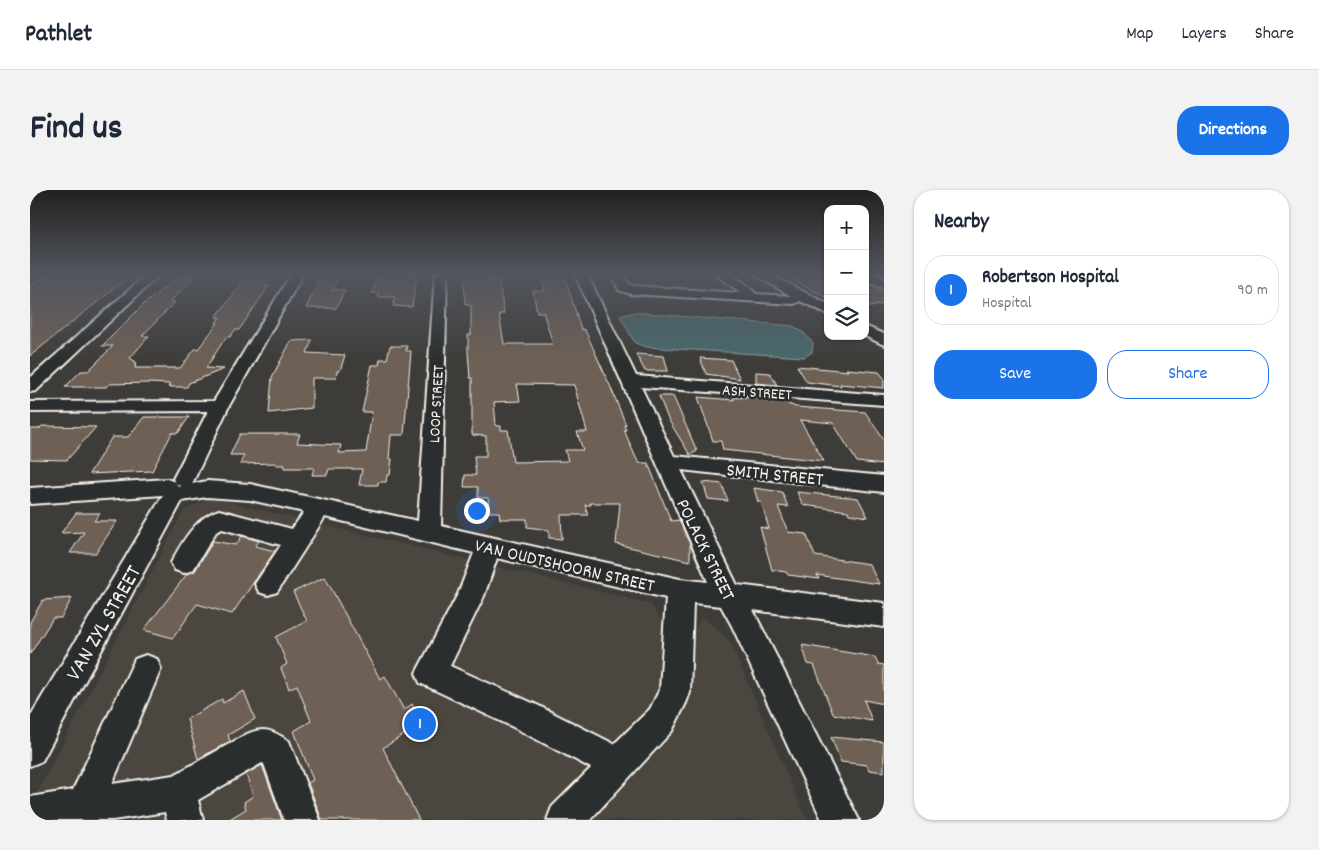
<!DOCTYPE html>
<html lang="en">
<head>
<meta charset="utf-8">
<style>
  :root { --surface:#fff; --page:#f2f2f3; --text:#1f2937; --muted:#747a83; --line:#e0e1e3; --accent:#1a73e8 }
  body { margin:0; font-family:Dekko,sans-serif; background:var(--page); color:var(--text) }
  .controls { position:absolute; right:15px; top:15px; display:grid; overflow:hidden; border-radius:10px; box-shadow:0 1px 4px #0004 }
  .controls button { width:45px; height:45px; display:grid; place-items:center; padding:0; border:0; border-bottom:1px solid var(--line); background:var(--surface); color:var(--text); font:25px sans-serif }
  .you { position:absolute; left:446px; top:320px; width:18px; height:18px; margin:-12px; border:4px solid #fff; border-radius:50%; background:#1a73e8; box-shadow:0 0 0 8px #1a73e833 }
  .badge { display:grid; place-items:center; width:32px; height:32px; border-radius:50%; background:var(--accent); color:#fff; font-size:16px; font-weight:700 }
  .pin { position:absolute; translate:-50% -50%; border:2px solid #fff; box-shadow:0 1px 5px #0006 }
  .list { margin:0; padding:0; list-style:none }
  h2 { display:flex; justify-content:space-between; align-items:center; height:65px; margin:0; padding:0 20px; font-size:21px }
  h2 small { font-size:16px; font-weight:400; color:var(--muted) }
  .list li { display:grid; grid-template-columns:32px 1fr auto; gap:15px; align-items:center; box-sizing:border-box; height:70px; margin:0 10px 10px; padding:0 10px; border:1px solid var(--line); border-radius:20px }
  .list b { display:block; font-size:19px; white-space:nowrap }
  .list p { margin:0; font-size:16px; white-space:nowrap; color:var(--muted) }
  .list em { font-size:16px; font-style:normal; color:var(--muted) }
  .actions { display:flex; gap:10px; padding:15px 20px }
  .actions a { flex:1; padding:11px 0; border:1px solid var(--accent); border-radius:20px; text-align:center; font-size:18px; color:var(--accent) }
  .actions .main { background:var(--accent); color:#fff }
  .icon { flex:none; width:28px; height:28px; fill:none; stroke:currentColor; stroke-width:2; stroke-linecap:round; stroke-linejoin:round }
  .map { position:relative; flex:none; width:854px; height:630px; overflow:hidden; border-radius:20px }
  header { display:flex; align-items:center; gap:30px; box-sizing:border-box; height:70px; padding:0 25px; background:var(--surface); border-bottom:1px solid var(--line) }
  header strong { font-size:24px }
  nav { display:flex; gap:28px; margin-inline-start:auto; font-size:18px }
  .intro { display:flex; align-items:center; justify-content:space-between; box-sizing:border-box; height:120px; padding:0 30px }
  h1 { margin:0; font-size:35px }
  .button { padding:12px 22px; border-radius:20px; background:var(--accent); color:#fff; font-size:18px; font-weight:700 }
  main { display:flex; gap:30px; padding:0 30px }
  aside { flex:1; background:var(--surface); border-radius:20px; box-shadow:0 1px 4px #0004 }
  .map>svg:first-child { display:block }
  .built { fill:#4c4741 }
  .water { fill:#4a696c; stroke:#8e9f9e }
  .building { fill:#6e6054; stroke:#f4f1e8; fill-rule:evenodd }
  .lines { fill:none; stroke-linecap:round; stroke-linejoin:round }
  .minor-casing { stroke:#f4f1e8; stroke-width:4 }
  .minor { fill:#2a2d2e; fill-rule:evenodd }
  .labels { text-anchor:middle; stroke-width:5; stroke-linejoin:round; paint-order:stroke }
  .far-street-label { font-size:16px; fill:#f4f1e8; stroke:#2a2d2e }
  .street-label { font-size:19px; fill:#f4f1e8; stroke:#2a2d2e }
  .near-street-label { font-size:22px; fill:#f4f1e8; stroke:#2a2d2e }
</style>
</head>
<body>
<header>
<strong>Pathlet</strong>
<nav><a>Map</a><a>Layers</a><a>Share</a></nav>
</header>
<div class="intro"><h1>Find us</h1><a class="button">Directions</a></div>
<main>
<div class="map">
<svg width="854" height="630" viewBox="0 0 854 630">
  <rect width="100%" height="100%" fill="#3e3c39"/>
  <filter id="ink" filterUnits="userSpaceOnUse"><feTurbulence type="fractalNoise" baseFrequency=".02" numOctaves="2"/><feDisplacementMap in="SourceGraphic" scale="10" xChannelSelector="R" yChannelSelector="G"/><feConvolveMatrix kernelMatrix="1 2 1 2 8 2 1 2 1" color-interpolation-filters="sRGB"/></filter>
  <g filter="url(#ink)">
    <!-- built -->
    <path class="built" d="M181 308 621 414 635 438 660 446 673 427 699 450 777 630H0V617L154 320Z"/>
    <!-- water -->
    <path class="water" d="M604 122 763 136 774 143 783 153 782 162 774 167 616 157 605 153 590 126Z"/>
    <!-- building -->
    <path class="building" d="M18 84H102L0 166V96Z
      M242 84 234 95 239 96 209 140H205L200 147H196L176 178 194 179 159 193 157 197H138L140 194 118 193 79 194 76 197H35L51 181H58L83 156H72L114 114 149 86H165L140 112H145L112 146H119L100 168 106 172 105 178H150L165 159H168L188 133H186L190 127H186L219 85Z
      M292 84H310L302 100H315L306 118H276Z
      M351 84H387L382 117 363 116 365 107H348L349 103H342L347 88H350Z
      M434 84H458V91H469L474 124H469L474 154H523L513 122H507L503 101H515L511 87H520L519 84H534L551 139 555 140 581 198 596 235H594L596 240H594L606 268 609 273H618L641 331 649 330 660 354V371L586 354 590 313H560L561 315H555L558 325H531L532 349 519 348V340L497 337V329H470L469 322H459L458 308H448V297H434L435 285H446L444 266H456V246L442 245V188H440L438 162V145H441V116L435 114ZM487 194 544 195 557 242H547L553 260H535L538 271 483 272 478 240H471V236H466L464 212 490 211Z
      M751 84H798V108Z
      M835 92 854 101V114L835 118Z
      M282 150 277 163 315 165 310 181H307L306 188H282V218L239 223 242 187 261 151Z
      M360 156H377L376 161H381L374 245H361L359 269H362L360 285H357L356 292H348V295H329L332 279H299L297 285H282L284 278H254L255 275H246V273L210 274 214 265H200L210 244H270L267 253 311 255 309 263 336 262 342 222H332L342 175H349L350 169H357Z
      M606 164 634 166 638 181H615Z
      M670 168 701 170 710 189 676 184Z
      M767 176 818 181 816 179 849 182 854 188V198L810 194 811 196 777 192Z
      M726 182 740 183 747 195 726 193Z
      M629 206H643L667 261 660 265 638 229Z
      M668 207 704 210 703 208 725 207 756 210 758 214 766 217 835 222 854 250V275L827 272 803 233 770 230 794 271 693 260 691 251H683Z
      M114 227H159L148 243H142L122 281 59 284 82 247H98Z
      M12 236 66 237 37 270 0 269V239H9Z
      M673 292 692 294 698 311 678 309Z
      M724 298 752 302 758 317 748 316 758 342 776 344 785 366 839 374 849 394 787 385 789 389 758 385 756 382 742 380 730 337 739 339 731 312H728Z
      M767 302 828 308 838 327 819 324 818 321 773 315Z
      M46 323H70L64 331H87L66 363H40L54 342 31 343Z
      M212 346 229 351 225 356 245 361 202 424 167 414 143 448 114 440 157 384 165 381 183 351 206 355Z
      M295 387 350 489 355 486 374 520 382 514 392 533 353 558 389 630H292L278 593 283 590 264 541 281 531 267 495 259 499 251 478 257 474 246 447 277 431 263 402Z
      M42 408 31 428H23L0 464V432L13 410Z
      M772 455 845 467 848 474 854 475V514L834 510 842 531 803 524 784 475 778 474Z
      M214 501 225 529 198 545 200 551 168 569 157 529 192 509 193 513Z
      M801 547 854 552V582L839 580 837 575 811 572Z
      M232 575 252 630H198L216 619 214 612 223 606 216 584Z"/>
    <g class="lines">
      <!-- minor casing -->
      <g class="minor-casing">
        <path id="minor" d="M117 84H130L6 201 0 202V188Z
          M261 84H273L199 216 162 294 177 291 220 294 388 331 405 84H417L411 336 650 389 678 392 545 84H557L606 186 854 205V215L611 197 644 266 854 286V302L651 280 707 395 854 413V437L723 420 829 630H792L702 436 691 416 663 413 660 502 656 513 642 541 560 630H517L522 617 561 578 485 538 390 493 386 483 428 404 444 363 295 327 247 402 238 405 229 402 225 394 251 355 192 339 186 342 163 380 154 383 145 380 141 373C152 352 166 327 189 320L262 339 274 322 220 310 177 307 152 311 12 571 0 576V527L133 305 0 314V298L137 289 145 292 148 297 151 296 146 294 143 289 178 221 0 222V212L184 211ZM467 368 636 408 630 499 620 519 584 554 507 515 420 476 454 406Z
          M581 84H593L599 94 603 96 711 103 685 84C703 83 714 91 726 104L761 106 724 84H739L798 114V124L770 111 764 114 601 104 589 100Z
          M835 84H843L854 88V97L835 90Z
          M835 136 854 144V155L835 146Z
          M116 465 127 469 131 479 82 594 144 585 217 544C236 536 242 541 259 551L290 630H254L234 574 232 573 168 610 173 630H137L135 622 83 630H0V607L43 600 105 469Z"/>
      </g>
      <!-- minor -->
      <use href="#minor" class="minor"/>
    </g>
  </g>
  <!-- sky -->
  <linearGradient id="sky" x2="0" y2="1"><stop stop-color="#22211f"/><stop offset="0.49" stop-color="#52565f"/><stop offset="1" stop-color="#52565f" stop-opacity="0"/></linearGradient>
  <rect width="854" height="172" fill="url(#sky)"/>
  <g class="labels">
    <!-- far-street labels -->
    <g class="far-street-label">
      <text transform="translate(727 201) rotate(4)" y="6">ASH STREET</text>
      <text transform="translate(405 214) rotate(-87)" y="6">LOOP STREET</text>
    </g>
    <!-- street labels -->
    <g class="street-label">
      <text transform="translate(745 283) rotate(6)" y="7">SMITH STREET</text>
      <text transform="translate(677 359) rotate(64)" y="7">POLACK STREET</text>
      <text transform="translate(535 374) rotate(13)" y="7">VAN OUDTSHOORN STREET</text>
    </g>
    <!-- near-street labels -->
    <g class="near-street-label">
      <text transform="translate(72 432) rotate(-60)" y="8">VAN ZYL STREET</text>
    </g>
  </g>
</svg>
<div class="controls">
<button>+</button>
<button>−</button>
<button><svg class="icon" aria-label="layers" viewBox="0 0 24 24"><path d="M12 4l9 5-9 5-9-5zM3 14l9 5 9-5"/></svg></button>
</div>
<div class="you"></div>
<div class="pin badge" style="left:390px;top:534px">1</div>
</div>
<aside>
<h2>Nearby<small></small></h2>
<ul class="list">
<li><span class="badge">1</span><div><b>Robertson Hospital</b><p>Hospital</p></div><em>90 m</em></li>
</ul>
<div class="actions"><a class="main">Save</a><a>Share</a></div>
</aside>
</main>
</body>
</html>
